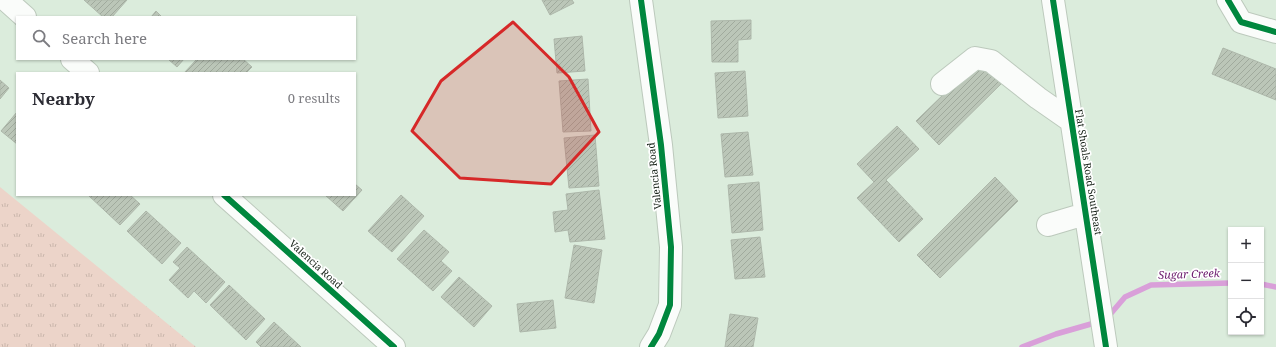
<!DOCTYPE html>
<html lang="en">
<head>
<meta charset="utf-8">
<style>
  :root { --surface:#fff; --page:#f7f7f7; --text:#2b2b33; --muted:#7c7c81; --line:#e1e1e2 }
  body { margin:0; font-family:"Noto Serif",serif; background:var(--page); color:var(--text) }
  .controls { position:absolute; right:12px; bottom:12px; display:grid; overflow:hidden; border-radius:0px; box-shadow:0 1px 3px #0004 }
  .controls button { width:36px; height:36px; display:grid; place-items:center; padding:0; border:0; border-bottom:1px solid var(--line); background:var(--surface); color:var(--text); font:20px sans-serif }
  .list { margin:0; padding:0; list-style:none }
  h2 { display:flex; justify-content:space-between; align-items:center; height:52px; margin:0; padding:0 16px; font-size:17px }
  h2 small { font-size:13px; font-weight:400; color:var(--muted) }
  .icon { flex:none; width:22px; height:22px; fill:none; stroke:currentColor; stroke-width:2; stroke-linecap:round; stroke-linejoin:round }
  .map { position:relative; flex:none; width:1276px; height:347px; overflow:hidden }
  .search { position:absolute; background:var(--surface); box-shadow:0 1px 3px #0004; left:16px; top:16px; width:340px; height:44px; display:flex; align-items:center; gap:10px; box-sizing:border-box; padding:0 14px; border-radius:0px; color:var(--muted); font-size:15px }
  .panel { position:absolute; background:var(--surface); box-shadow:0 1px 3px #0004; left:16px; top:72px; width:340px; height:124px; border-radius:0px }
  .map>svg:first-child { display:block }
  .grass { fill:url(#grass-tufts) }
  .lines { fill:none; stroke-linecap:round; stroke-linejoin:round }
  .stream { stroke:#d99fd9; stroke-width:5.5 }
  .building { fill:url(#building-hatch); stroke:#adb7aa }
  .minor-casing { stroke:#bcc9bc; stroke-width:24 }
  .minor { stroke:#fafcfa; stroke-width:22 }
  .cycleway-casing { stroke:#fff; stroke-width:8 }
  .cycleway { stroke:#00873e; stroke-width:6 }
  .marked { fill:#d62828; fill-opacity:0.2; stroke:#d62828; stroke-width:3; stroke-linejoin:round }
  .labels { text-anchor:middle; stroke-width:3.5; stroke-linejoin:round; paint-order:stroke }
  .street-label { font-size:10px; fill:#141f15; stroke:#fff }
  .water-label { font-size:11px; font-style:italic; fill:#6a196c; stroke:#fff }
</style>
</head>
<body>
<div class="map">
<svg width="1276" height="347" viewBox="0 0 1276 347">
  <defs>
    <pattern id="grass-tufts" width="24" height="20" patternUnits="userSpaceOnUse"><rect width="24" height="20" fill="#ecd4c9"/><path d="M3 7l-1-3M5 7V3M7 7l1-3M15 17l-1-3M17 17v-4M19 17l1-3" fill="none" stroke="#cab6ac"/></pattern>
    <pattern id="building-hatch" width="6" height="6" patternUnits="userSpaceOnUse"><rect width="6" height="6" fill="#bbc6b8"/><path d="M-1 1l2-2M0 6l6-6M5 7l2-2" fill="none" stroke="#a0aa9d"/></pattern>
  </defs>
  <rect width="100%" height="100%" fill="#dbecdc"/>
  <!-- grass -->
  <path class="grass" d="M0 187 196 347H0Z"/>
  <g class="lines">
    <!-- stream -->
    <path class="stream" d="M1261 284 1276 287
      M1107 318 1125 297 1151 285 1231 283
      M1022 347 1056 334 1098 322"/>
  </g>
  <!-- building -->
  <path class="building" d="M84 0H127L112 17H103Z
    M542 0H572L574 3 550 15Z
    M156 11 162 17H151Z
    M751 20V39L738 40V62H712L711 21Z
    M582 36 585 71 557 73 554 39Z
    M1223 48 1276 69V100L1212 74Z
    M168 59H184L177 67Z
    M197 59H243L252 67 246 73H184Z
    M978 61 1001 84 939 145 916 121Z
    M745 71 748 116 718 118 715 73Z
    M588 79 591 131 563 132 559 81Z
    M0 80 9 88 0 99Z
    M17 112V144L1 131Z
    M897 126 919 149 886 180 923 219 899 242 857 198 874 182 857 164Z
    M748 132 753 175 725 177 721 134Z
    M595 135 599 186 569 188 564 138Z
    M995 177 1018 201 940 278 917 255Z
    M759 182 763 230 732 233 728 185Z
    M355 184 362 190 343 211 325 195H355Z
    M599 190 605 239 570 242 568 230 555 232 553 212 568 210 566 194Z
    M88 195H130L140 204 120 225Z
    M401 195 424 216 392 252 368 231Z
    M146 211 181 243 162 264 127 231Z
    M424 230 449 252 441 261 452 271 433 291 397 259Z
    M760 237 765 277 735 279 731 240Z
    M574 245 602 250 594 303 565 298Z
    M187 247 225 282 206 303 194 291 188 298 169 280 180 268 173 262Z
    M459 277 492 306 474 327 441 297Z
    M229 285 265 319 246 340 210 305Z
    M553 300 556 328 520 332 517 304Z
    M730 314 758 318 753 347H725Z
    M274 322 301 347H261L256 342Z"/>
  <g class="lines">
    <!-- minor casing -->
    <g class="minor-casing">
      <path id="minor" d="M6 0 25 17
        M641 0 661 145 671 247 670 305 659 334 651 347
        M1053 0 1106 347
        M1228 0 1241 22 1276 32
        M72 59 88 73
        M942 84 975 58 991 61 1038 98 1071 121
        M224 195 394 347
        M1048 225 1085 214"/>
    </g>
    <!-- minor -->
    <use href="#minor" class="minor"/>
    <!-- cycleway casing -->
    <g class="cycleway-casing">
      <path id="cycleway" d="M641 0 661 145 671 247 670 305 659 334 651 347
        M1053 0 1106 347
        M1228 0 1241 22 1276 32
        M224 195 394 347"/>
    </g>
    <!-- cycleway -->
    <use href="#cycleway" class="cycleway"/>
  </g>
  <!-- marked area -->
  <path class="marked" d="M513 22 569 77 599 132 551 184 460 178 412 131 441 81Z"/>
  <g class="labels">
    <!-- street labels -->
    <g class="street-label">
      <text transform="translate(1089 172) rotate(81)" y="4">Flat Shoals Road Southeast</text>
      <text transform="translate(654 176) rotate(-96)" y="4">Valencia Road</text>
      <text transform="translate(316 264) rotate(42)" y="4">Valencia Road</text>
    </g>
    <!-- water labels -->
    <g class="water-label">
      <text transform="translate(1189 274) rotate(-2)" y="4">Sugar Creek</text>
    </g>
  </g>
</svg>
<div class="controls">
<button>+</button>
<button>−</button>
<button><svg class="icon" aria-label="locate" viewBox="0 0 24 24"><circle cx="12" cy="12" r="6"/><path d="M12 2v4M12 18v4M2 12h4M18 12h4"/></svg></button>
</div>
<div class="search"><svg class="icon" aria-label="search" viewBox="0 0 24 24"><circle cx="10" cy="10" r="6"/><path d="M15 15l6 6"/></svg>Search here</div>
<section class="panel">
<h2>Nearby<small>0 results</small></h2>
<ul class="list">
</ul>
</section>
</div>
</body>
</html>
